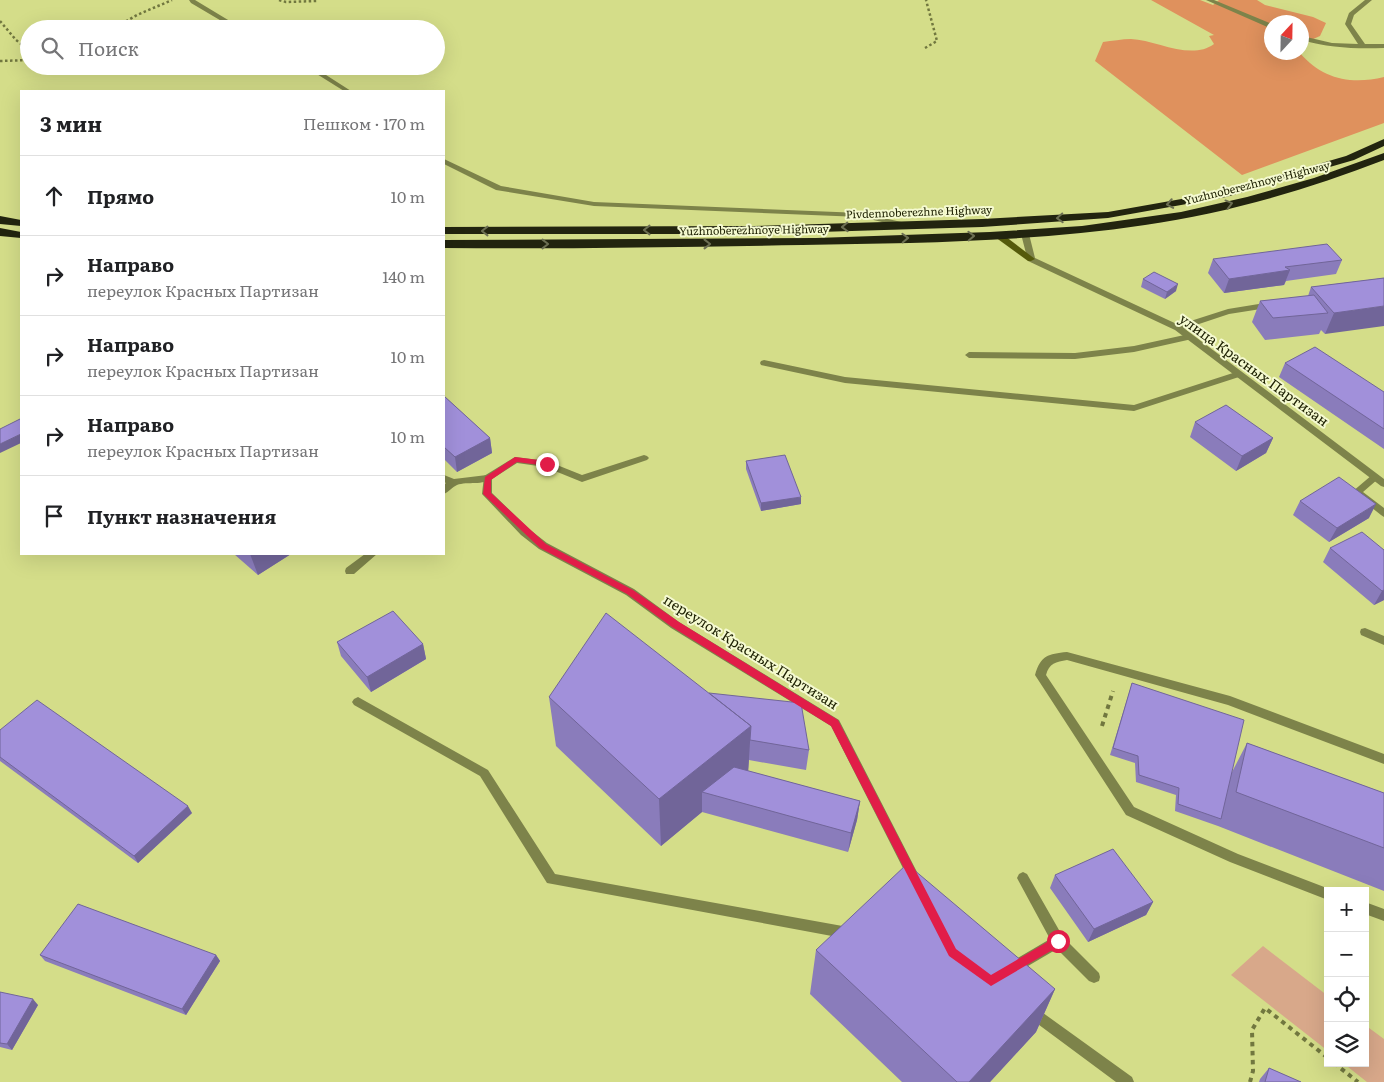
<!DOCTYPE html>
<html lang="ru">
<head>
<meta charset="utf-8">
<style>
  :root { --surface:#fff; --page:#f2f2f2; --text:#202124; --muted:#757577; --line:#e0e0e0 }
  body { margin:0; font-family:Literata,serif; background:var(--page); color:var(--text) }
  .controls { position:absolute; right:15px; bottom:15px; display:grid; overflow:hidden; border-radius:0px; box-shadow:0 5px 20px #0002 }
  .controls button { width:45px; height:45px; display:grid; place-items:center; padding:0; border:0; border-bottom:1px solid var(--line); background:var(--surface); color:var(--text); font:25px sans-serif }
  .compass { position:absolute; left:1264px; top:15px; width:45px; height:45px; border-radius:50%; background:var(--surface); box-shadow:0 5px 20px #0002; rotate:22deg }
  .stop { position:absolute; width:15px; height:15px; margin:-11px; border:4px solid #e11d48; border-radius:50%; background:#fff }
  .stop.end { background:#e11d48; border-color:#fff; box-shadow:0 1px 5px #0008 }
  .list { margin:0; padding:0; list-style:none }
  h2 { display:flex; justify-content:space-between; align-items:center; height:65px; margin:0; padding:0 20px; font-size:21px }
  h2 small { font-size:16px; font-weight:400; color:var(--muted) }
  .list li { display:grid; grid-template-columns:32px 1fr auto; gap:15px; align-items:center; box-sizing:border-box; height:80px; padding:0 20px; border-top:1px solid var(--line) }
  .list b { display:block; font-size:19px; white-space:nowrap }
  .list p { margin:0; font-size:16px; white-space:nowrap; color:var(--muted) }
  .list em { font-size:16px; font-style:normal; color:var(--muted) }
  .icon { flex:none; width:28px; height:28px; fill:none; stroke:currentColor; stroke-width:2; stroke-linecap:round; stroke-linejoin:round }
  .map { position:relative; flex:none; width:1384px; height:1082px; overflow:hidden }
  .search { position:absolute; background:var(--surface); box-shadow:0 5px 20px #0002; left:20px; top:20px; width:425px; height:55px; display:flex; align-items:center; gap:12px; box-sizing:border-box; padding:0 18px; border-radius:28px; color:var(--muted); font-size:19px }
  .panel { position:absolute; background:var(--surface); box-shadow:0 5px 20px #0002; left:20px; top:90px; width:425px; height:465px; border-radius:0px }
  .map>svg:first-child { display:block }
  .green { fill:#d8a88a }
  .forest { fill:#df915d }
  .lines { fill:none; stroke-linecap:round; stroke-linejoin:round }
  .path-far1 { stroke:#71773f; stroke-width:2.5; stroke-dasharray:2.5 2.5; stroke-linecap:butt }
  .path { stroke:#71773f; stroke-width:4; stroke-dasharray:4.5 4.5; stroke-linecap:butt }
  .lane { fill:#7d834a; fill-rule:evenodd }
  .street { fill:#7d834a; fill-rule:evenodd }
  .secondary { fill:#555a0b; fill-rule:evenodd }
  .highway { fill:#22240f; fill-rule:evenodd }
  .wall { fill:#8a7cbb }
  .shaded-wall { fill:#716599 }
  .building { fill:#a190da; stroke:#716599 }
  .oneway { stroke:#6c6f53 }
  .route { fill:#e11d48 }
  .labels { text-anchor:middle; stroke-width:4; stroke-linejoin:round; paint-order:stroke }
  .far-street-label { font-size:11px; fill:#1c1f00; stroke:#f5fad1 }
  .street-label { font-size:14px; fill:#1c1f00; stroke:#f5fad1 }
</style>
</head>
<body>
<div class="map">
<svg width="1384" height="1082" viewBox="0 0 1384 1082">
  <rect width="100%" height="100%" fill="#d4dd89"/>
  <!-- green -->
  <path class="green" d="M1263 946 1328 996V1051L1231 975Z
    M1365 1025 1384 1039V1082H1367L1343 1063H1365Z"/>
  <!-- forest -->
  <path class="forest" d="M1151 0H1200L1213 5 1219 0H1257L1265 5 1313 17 1326 23 1320 36 1302 44V22H1272V52L1300 53C1322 79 1351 85 1384 77V123L1242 175 1095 61 1103 42C1112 41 1122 39 1131 39 1156 40 1191 61 1214 44L1209 36 1214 35Z"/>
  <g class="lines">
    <!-- path-far1 -->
    <path class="path-far1" d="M279 0 286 2 317 1
      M0 21 16 40 29 50
      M113 29 137 15 172 0
      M925 48 937 41 926 0
      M0 61 29 60"/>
    <!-- path -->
    <path class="path" d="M1102 726 1113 691
      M1334 1063 1358 1082
      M1250 1082 1253 1071 1252 1030 1265 1008 1328 1058"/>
    <!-- lane -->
    <path class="lane" d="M1271 302 1274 303V307L1229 314 1178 331 1174 328 1175 326 1228 309Z
      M1189 334 1193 337 1192 339 1134 352 1075 359 969 358 965 355 969 352 1075 353 1134 346Z
      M764 360 845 377 1134 405 1236 372 1239 371 1243 374 1242 376 1134 411 845 383 761 365 760 363 761 361Z
      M1375 474 1378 475 1380 477 1378 479 1363 492 1384 508V517L1381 515 1352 492 1372 475Z
      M444 475 454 479 487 475 492 478C484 486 467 481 457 485 452 487 449 492 444 494V485L446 483 444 482Z
      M365 554H377L354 574H346L345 571 346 568Z
      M1365 628 1384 636V645L1361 635 1360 632 1361 629Z
      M1067 652 1230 696 1384 754V764L1228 705 1067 660C1056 662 1049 663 1046 675L1134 807 1238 854 1332 890 1328 891V900L1230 862 1126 815 1035 675C1041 655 1048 654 1067 652Z
      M358 697 488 770 555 874 848 927 852 929 854 933 852 937 848 939 547 883 480 776 354 705 352 702 354 699Z
      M1023 872 1027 874 1063 937 1099 973 1100 977 1099 981 1094 983 1089 981 1057 949 1016 973 1011 975 1006 973 1005 969 1006 965 1050 939 1017 878 1019 874Z
      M1365 902 1384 909V921L1365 914Z"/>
    <!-- street -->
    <path class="street" d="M189 0H195L243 29H235L191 3Z
      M1206 0H1214L1272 24V29Z
      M1365 0H1372L1354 15 1351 24 1365 44H1384V48C1356 49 1329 48 1302 40V36L1332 43 1358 44 1345 24 1349 13Z
      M304 66H312L351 91H344Z
      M444 159 501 186 594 202 861 213 906 223 907 225 903 227 861 217 594 206 496 190 444 164Z
      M1022 232H1025L1029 234 1035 258 1181 326 1384 479V487L1381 486 1175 330 1028 261 1021 234Z
      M644 455 647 456 649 458 647 460 582 482 545 467 517 463 492 479V493L529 529 547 543 634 589 679 622 839 720 917 872 919 876 917 880 913 882 909 880 831 726 671 628 626 595 539 549 521 535 482 494 484 476 515 457 547 461 582 475Z
      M1032 1005 1132 1077 1134 1082H1116L1027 1016 1025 1011 1027 1006Z"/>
    <!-- secondary -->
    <path class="secondary" d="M995 233H1001L1035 259 1031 261H1028L995 237Z"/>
    <!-- highway -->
    <path class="highway" d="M1384 139V146L1354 160 1226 197 1108 218 982 227 754 234H444V227L754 226 982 219 1108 212 1221 192 1346 156Z
      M1384 153V160C1307 190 1227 213 1145 225 1032 242 916 243 802 245 683 247 563 249 444 248V240L816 238 990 232 1082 226 1181 212 1247 197 1314 178Z
      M0 216 21 220V226L0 224Z
      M0 228 21 232V238L0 236Z"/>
  </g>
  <!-- wall -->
  <path class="wall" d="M1213 259 1342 260 1336 274 1286 281 1284 285 1224 293 1208 273Z
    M1384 278 1325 334 1321 330 1319 334 1265 340 1252 322 1260 301 1308 296 1311 287Z
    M1143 279 1176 291 1165 299 1141 287Z
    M1285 363 1384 392V449L1279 377Z
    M444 396 490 438 492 453 457 472 444 459Z
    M1195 422 1273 438 1266 453 1236 471 1190 437Z
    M746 461 801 504 761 511 746 469Z
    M1300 501 1369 518 1329 542 1293 515Z
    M1330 548 1384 550V600L1374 605 1323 562Z
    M234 554H291L258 575Z
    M337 642 423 644 426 659 371 692 341 656Z
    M1132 683 1232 772 1247 743 1384 793V891L1218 826 1175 811 1176 795 1136 782 1135 763 1110 755Z
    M709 693 809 750 806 770 749 760 748 771 860 801 857 820 848 852 702 812 661 846 556 746 549 697Z
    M0 730 192 813 138 863 0 761Z
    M1055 875 1153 902 1146 915 1088 942 1050 888Z
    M816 950 1055 989 1036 1032 990 1082H902L810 994Z
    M40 955H216L220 961 186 1015 45 961Z
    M0 992 38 1005 12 1050 0 1047Z
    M1269 1068 1301 1082H1259L1260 1079Z"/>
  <!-- shaded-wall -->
  <path class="shaded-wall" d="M1290 270 1284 285 1224 293 1229 279Z
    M1178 284 1176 291 1165 299 1167 292Z
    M1384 306V326L1325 334 1334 313Z
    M21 434V443L0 453V444Z
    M490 438 492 453 457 472 455 457Z
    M1273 438 1266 453 1236 471 1242 456Z
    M801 497V504L761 511V503Z
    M1376 504 1369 518 1329 542 1337 528Z
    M250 554H291L258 575Z
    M1384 590V600L1374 605 1382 591Z
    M423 644 426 659 371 692 367 677Z
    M751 726 748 774 702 792V812L661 846 659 799Z
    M860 801 857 820 848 852 851 833Z
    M188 806 192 813 138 863 134 856Z
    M1153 902 1146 915 1088 942 1094 929Z
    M216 955 220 961 186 1015 182 1009Z
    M1055 989 1036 1032 990 1082H969Z
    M33 999 38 1005 12 1050 7 1044Z"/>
  <!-- building -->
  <path class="building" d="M1327 244 1342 260 1285 267 1290 270 1229 279 1213 259Z
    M1154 272 1178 284 1167 292 1143 279Z
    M1384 278V306L1334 313 1311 287Z
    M1314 295 1328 313 1273 318 1260 301Z
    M1315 347 1384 392V429L1285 363Z
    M444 396 490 438 455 457 444 447Z
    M1226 405 1273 438 1242 456 1195 422Z
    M20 419 21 421V434L0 444V429Z
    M785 455 801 497 761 503 746 461Z
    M1339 477 1376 504 1337 528 1300 501Z
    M1362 532 1384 550V590L1382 591 1330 548Z
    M393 611 423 644 367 677 337 642Z
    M606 613 751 726 659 799 549 697Z
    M1132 683 1244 720 1221 819 1178 804 1179 788 1139 775 1138 756 1113 748Z
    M709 693 801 703 809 750 750 740 751 726Z
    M37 700 188 806 134 856 0 757V730Z
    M1247 743 1384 793V848L1236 792Z
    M734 767 860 801 851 833 702 792Z
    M1113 849 1153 902 1094 929 1055 875Z
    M907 864 1055 989 969 1082H957L816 950Z
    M78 904 216 955 182 1009 40 955Z
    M0 992 33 999 7 1044 0 1043Z
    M1269 1068 1301 1082H1265Z"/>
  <!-- one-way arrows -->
  <defs><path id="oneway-chevron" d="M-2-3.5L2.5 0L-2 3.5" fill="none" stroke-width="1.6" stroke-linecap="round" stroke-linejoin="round" transform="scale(1.25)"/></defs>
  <g class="oneway">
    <use href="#oneway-chevron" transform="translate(1170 204) rotate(170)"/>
    <use href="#oneway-chevron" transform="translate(1229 204) rotate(-15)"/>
    <use href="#oneway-chevron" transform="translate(1060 218) rotate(177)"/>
    <use href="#oneway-chevron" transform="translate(845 227) rotate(178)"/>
    <use href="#oneway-chevron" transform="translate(647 230) rotate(180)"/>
    <use href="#oneway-chevron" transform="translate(485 231) rotate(180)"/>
    <use href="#oneway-chevron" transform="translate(971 236) rotate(-2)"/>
    <use href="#oneway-chevron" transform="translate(905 238) rotate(-2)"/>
    <use href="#oneway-chevron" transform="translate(545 244)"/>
    <use href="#oneway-chevron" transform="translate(707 244)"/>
  </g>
  <!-- route -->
  <path class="route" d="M515 457 547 461 550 464 547 466 517 462 491 480V493L546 544 633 590 679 622 838 720 956 949 991 975 1054 938H1061L1063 941 1061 945 991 986 949 956 831 726 672 627 627 594 540 548 483 494 485 477Z"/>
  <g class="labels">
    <!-- far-street labels -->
    <g class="far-street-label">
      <text transform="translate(1257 183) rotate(-14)" y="4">Yuzhnoberezhnoye Highway</text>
      <text transform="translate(919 212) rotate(-2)" y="4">Pivdennoberezhne Highway</text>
      <text transform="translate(754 230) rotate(-1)" y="4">Yuzhnoberezhnoye Highway</text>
    </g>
    <!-- street labels -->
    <g class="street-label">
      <text transform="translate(1254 370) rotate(36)" y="5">улица Красных Партизан</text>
      <text transform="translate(751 652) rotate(32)" y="5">переулок Красных Партизан</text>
    </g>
  </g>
</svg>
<div class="controls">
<button>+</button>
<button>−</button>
<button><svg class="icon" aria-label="locate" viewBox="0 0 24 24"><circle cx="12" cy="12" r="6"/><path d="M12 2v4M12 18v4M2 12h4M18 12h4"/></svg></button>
<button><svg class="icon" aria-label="layers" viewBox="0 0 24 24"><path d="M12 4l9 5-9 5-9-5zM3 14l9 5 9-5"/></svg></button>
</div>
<svg class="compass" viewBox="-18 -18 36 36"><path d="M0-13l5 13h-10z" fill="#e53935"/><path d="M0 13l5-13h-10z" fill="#757577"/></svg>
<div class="stop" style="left:1058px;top:941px"></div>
<div class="stop end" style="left:547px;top:464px"></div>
<div class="search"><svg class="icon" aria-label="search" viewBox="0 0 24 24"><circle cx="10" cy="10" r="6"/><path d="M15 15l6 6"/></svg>Поиск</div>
<section class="panel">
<h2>3 мин<small>Пешком · 170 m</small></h2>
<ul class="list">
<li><svg class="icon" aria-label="ahead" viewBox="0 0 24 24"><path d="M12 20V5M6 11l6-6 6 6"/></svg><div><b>Прямо</b></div><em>10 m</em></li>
<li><svg class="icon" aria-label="right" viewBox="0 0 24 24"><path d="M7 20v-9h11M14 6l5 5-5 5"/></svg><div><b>Направо</b><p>переулок Красных Партизан</p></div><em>140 m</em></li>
<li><svg class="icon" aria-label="right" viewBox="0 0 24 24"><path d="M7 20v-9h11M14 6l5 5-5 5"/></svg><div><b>Направо</b><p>переулок Красных Партизан</p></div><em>10 m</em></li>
<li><svg class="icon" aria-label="right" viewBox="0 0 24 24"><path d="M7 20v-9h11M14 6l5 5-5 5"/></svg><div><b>Направо</b><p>переулок Красных Партизан</p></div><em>10 m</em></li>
<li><svg class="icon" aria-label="arrive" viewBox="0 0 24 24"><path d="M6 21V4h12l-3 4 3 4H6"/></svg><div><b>Пункт назначения</b></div></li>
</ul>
</section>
</div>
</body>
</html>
